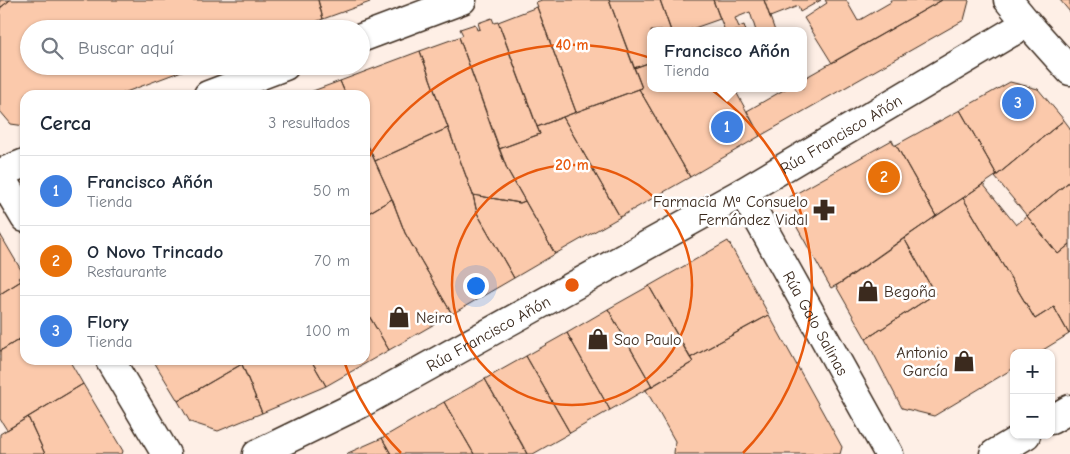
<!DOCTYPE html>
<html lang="es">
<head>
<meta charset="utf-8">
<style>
  :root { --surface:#fff; --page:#f6f6f7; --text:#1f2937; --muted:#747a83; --line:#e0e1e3; --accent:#3b2a1e }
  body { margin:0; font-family:"Comic Neue",sans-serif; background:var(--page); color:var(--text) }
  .controls { position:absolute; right:15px; bottom:15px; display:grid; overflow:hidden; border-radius:10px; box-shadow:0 1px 4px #0004 }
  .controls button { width:45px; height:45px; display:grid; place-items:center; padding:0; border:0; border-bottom:1px solid var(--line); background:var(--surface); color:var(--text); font:25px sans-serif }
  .you { position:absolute; left:475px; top:285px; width:18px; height:18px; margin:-12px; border:4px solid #fff; border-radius:50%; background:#1a73e8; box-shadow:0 0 0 8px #1a73e833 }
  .badge { display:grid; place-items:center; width:32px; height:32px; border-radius:50%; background:var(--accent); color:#fff; font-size:16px; font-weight:700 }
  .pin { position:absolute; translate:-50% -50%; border:2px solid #fff; box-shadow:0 1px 5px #0006 }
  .popup { position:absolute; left:647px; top:27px; width:160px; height:65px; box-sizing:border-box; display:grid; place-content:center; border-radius:10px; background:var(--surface); filter:drop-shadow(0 1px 4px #0005); font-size:16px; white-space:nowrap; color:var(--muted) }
  .popup b { font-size:19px; color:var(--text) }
  .popup::after { content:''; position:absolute; left:50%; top:100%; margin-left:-10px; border:10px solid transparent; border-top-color:var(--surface) }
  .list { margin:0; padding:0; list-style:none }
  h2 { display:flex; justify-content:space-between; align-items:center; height:65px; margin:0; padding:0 20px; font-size:21px }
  h2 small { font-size:16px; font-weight:400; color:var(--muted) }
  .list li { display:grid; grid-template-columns:32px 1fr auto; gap:15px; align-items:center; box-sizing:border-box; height:70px; padding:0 20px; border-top:1px solid var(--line) }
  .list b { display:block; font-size:19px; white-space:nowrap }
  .list p { margin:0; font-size:16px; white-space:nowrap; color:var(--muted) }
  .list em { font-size:16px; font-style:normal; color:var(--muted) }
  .icon { flex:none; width:28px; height:28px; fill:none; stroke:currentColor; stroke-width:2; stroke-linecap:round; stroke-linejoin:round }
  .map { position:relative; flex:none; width:1070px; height:454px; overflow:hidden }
  .search { position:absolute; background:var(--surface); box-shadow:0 1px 4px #0004; left:20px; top:20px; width:350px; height:55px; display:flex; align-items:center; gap:12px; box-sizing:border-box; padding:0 18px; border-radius:28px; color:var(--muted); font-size:19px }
  .panel { position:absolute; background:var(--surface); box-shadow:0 1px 4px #0004; left:20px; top:90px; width:350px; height:275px; border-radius:15px }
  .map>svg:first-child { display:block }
  .building { fill:#fbc9ab; stroke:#3b2a1e }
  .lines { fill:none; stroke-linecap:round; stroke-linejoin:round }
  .street-casing { stroke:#3b2a1e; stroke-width:31 }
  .secondary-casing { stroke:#3b2a1e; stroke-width:31 }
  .street { stroke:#fff; stroke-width:28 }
  .secondary { stroke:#fff; stroke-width:28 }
  .ring { fill:none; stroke:#e8590c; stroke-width:2.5 }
  .labels { text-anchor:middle; stroke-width:5; stroke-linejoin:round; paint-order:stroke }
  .street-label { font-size:16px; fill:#3b2a1e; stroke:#fff }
  .poi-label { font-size:16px; fill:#3b2a1e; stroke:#fff; text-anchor:start }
  .centre { fill:#e8590c; stroke:#fff; stroke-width:2.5 }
  .ring-label { font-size:15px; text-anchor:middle; font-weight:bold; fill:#e8590c; stroke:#fff; stroke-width:5; stroke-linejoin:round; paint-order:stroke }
</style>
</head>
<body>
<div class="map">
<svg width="1070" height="454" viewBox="0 0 1070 454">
  <rect width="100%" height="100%" fill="#feefe6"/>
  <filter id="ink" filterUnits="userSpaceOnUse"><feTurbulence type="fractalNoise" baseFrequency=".02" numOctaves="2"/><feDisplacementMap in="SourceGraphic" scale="10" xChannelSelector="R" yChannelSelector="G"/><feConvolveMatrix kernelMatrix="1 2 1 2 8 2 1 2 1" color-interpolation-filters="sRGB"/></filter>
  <g filter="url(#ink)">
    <!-- building -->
    <path class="building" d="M0 0H10L0 8Z
      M10 0H318L323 19 297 29H29V66H195L118 95H25V126L11 124 0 111V8Z
      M318 0H369L370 2 323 19Z
      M542 0H609L642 88 576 112 537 7H538L536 2Z
      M609 0H660L671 31H651V62L634 68Z
      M660 0H713L720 19 686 31H671Z
      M713 0H764L775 31H756L750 12 735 18 739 27 744 25 746 31H725Z
      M764 0H821L800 12 798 6 770 17Z
      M825 0H846L858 21 891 2 890 0H942L832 63 804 18 827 3Z
      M942 0H968L969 1 964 20 760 136 747 111 787 88H803V79Z
      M1060 0H1070V12Z
      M537 7 576 112 537 127 498 22Z
      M492 18 494 23 498 22 499 24 540 134 499 149 459 37 463 35 460 29 475 24 477 30 480 29 478 23Z
      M459 37 507 169 525 201 520 203 473 195 439 103 420 51Z
      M420 51 448 128 375 161 365 139V95H346L340 81Z
      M651 62V88H734L760 136 690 177 639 89 642 88 634 68Z
      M340 81 346 95H301H302Z
      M1010 82 1038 89 1064 120 997 175 960 110Z
      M639 89 690 177 620 217 563 117Z
      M960 110 997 175 936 216 896 145Z
      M563 117 620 217 555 254 507 169 499 149 540 134 537 127Z
      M1064 120 1070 128V181L1027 216 995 177Z
      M448 128 473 195 477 213 514 278 452 314 405 233 392 199 375 161Z
      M365 139 392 199 365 215Z
      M892 140 894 145H896L936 216 844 281 831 288 794 222 800 219 788 198Z
      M1070 181V244L1058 254 1027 216Z
      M983 184 1016 225 1027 216 1058 254 1070 244V333L1069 334 1054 307 1035 319 963 198Z
      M473 195 520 203 525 201 555 254 514 278 477 213Z
      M963 198 1035 319 1054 307 1069 334 1038 353H1014V368L934 416 902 408 866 339 935 294 904 238Z
      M392 199 405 233 452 314 389 350 365 309V215Z
      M0 234 24 275 19 278 21 281 0 294Z
      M904 238 935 294 866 339 836 286Z
      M728 241 769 315 690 358 649 286Z
      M21 281 25 287V336L0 351V294Z
      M649 286 693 362 652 386 608 309Z
      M365 309 389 350 326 386 311 360H365Z
      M608 309 652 386 610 410 567 333Z
      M769 315 842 447 840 454H674L675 441 646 390 693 362 690 358Z
      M567 333 610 410 570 433 526 356Z
      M25 336V360H69L83 384 7 430 0 419V351Z
      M526 356 570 433 533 454H527L485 379Z
      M153 360H240L242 364 178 401Z
      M240 360H311L326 386 262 413Z
      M242 364 262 413 218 431 190 422 178 401Z
      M485 379 522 444 527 454H474L444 402Z
      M83 384 123 451 122 454H45L28 417Z
      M444 402 474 454H391L382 438Z
      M28 417 45 454H0V434Z
      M382 438 391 454H347L348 453Z"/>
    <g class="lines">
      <!-- street casing -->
      <g class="street-casing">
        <g id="street">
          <path d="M1008 0 1027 23 1070 71"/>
          <path d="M361 38 462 0"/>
          <path d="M208 95 285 66"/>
          <path d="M0 173 25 163"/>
          <path d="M0 176 25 218"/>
          <path id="s1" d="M743 192 889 454"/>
          <path d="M110 360 166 454"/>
          <path id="s2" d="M257 454 360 404 743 192 1027 23"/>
        </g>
      </g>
      <!-- secondary casing -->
      <g class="secondary-casing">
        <path id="secondary" d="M1051 420 1070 409
          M994 454 1026 435"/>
      </g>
      <!-- street -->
      <use href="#street" class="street"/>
      <!-- secondary -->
      <use href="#secondary" class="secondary"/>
    </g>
  </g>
  <!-- distance rings -->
  <g class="ring">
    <circle cx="572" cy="285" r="120"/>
    <path d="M401 453A240 240 0 0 1 344 361M365 163A240 240 0 1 1 743 453"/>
  </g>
  <!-- icons -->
  <defs>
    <g id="pharmacy-bare" transform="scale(1.725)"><path d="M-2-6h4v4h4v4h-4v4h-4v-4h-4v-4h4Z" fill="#3b2a1e" stroke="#fff" stroke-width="2.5" paint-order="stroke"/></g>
    <g id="shop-bare" transform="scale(1.725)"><path d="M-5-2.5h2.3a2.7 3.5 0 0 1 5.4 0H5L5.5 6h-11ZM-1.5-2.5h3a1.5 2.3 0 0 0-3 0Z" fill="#3b2a1e" stroke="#fff" stroke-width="2.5" paint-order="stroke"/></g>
  </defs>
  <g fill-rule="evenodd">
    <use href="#pharmacy-bare" x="824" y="210"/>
    <use href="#shop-bare" x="868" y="291"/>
    <use href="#shop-bare" x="399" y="317"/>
    <use href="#shop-bare" x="598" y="339"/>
    <use href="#shop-bare" x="964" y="361"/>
  </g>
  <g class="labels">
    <!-- street labels -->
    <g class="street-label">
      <text dy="6" stroke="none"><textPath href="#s2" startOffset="666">Rúa Francisco Añón</textPath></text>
      <text dy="6" stroke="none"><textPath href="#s1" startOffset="150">Rúa Galo Salinas</textPath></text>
      <text dy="6" stroke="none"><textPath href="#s2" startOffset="261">Rúa Francisco Añón</textPath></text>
    </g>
    <!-- poi labels -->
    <g class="poi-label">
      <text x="808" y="207" text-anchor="end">Farmacia Mª Consuelo<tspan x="808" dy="18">Fernández Vidal</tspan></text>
      <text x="884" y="297">Begoña</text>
      <text x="416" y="323">Neira</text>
      <text x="614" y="345">Sao Paulo</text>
      <text x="948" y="358" text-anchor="end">Antonio<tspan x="948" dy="18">García</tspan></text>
    </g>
  </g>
  <circle cx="572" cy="285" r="8" class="centre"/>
  <g class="ring-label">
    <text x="572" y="50">40 m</text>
    <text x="572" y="170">20 m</text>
  </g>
</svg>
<div class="controls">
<button>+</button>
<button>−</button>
</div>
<div class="you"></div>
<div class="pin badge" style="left:727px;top:127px;background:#3f7fe0">1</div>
<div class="popup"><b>Francisco Añón</b>Tienda</div>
<div class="pin badge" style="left:884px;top:177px;background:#e8710a">2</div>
<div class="pin badge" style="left:1018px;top:103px;background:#3f7fe0">3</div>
<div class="search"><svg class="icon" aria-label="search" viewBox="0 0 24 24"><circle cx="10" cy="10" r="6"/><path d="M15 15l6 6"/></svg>Buscar aquí</div>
<section class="panel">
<h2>Cerca<small>3 resultados</small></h2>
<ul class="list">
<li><span class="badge" style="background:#3f7fe0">1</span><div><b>Francisco Añón</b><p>Tienda</p></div><em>50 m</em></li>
<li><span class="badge" style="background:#e8710a">2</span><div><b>O Novo Trincado</b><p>Restaurante</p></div><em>70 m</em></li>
<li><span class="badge" style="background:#3f7fe0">3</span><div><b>Flory</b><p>Tienda</p></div><em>100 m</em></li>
</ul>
</section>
</div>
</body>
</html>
